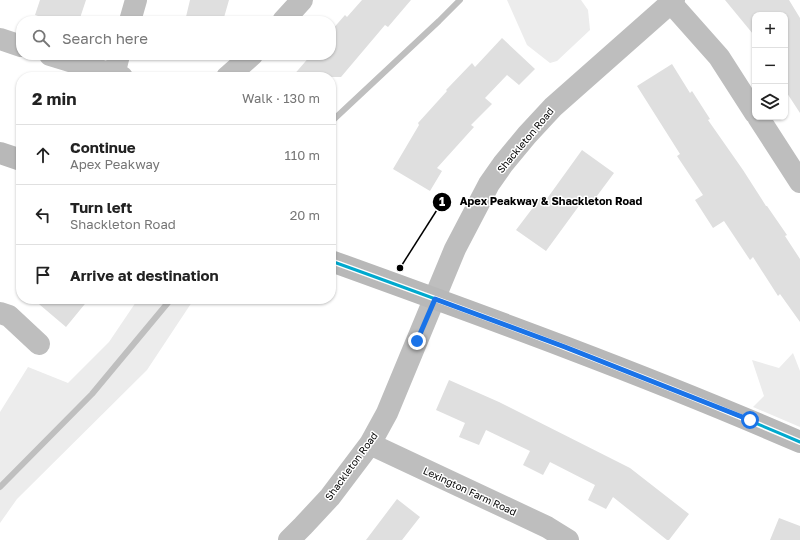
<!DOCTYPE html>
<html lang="en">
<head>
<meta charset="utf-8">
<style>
  :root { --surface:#fff; --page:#f2f2f2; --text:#222; --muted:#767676; --line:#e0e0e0 }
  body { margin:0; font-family:"Golos Text",sans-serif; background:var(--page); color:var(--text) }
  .controls { position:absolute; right:12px; top:12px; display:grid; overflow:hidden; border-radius:8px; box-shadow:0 1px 3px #0004 }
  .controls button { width:36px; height:36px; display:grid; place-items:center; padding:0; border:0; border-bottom:1px solid var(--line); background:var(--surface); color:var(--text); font:20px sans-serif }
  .stop { position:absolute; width:12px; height:12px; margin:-9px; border:3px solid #1a73e8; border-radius:50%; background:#fff }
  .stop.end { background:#1a73e8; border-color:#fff; box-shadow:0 1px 4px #0008 }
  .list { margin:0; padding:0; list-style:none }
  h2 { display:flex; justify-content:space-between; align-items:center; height:52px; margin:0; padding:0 16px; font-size:17px }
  h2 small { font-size:13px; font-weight:400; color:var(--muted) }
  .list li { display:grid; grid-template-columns:26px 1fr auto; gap:12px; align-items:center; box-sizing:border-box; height:60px; padding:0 16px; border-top:1px solid var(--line) }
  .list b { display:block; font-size:15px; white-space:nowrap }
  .list p { margin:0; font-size:13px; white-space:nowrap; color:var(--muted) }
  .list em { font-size:13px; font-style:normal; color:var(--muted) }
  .icon { flex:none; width:22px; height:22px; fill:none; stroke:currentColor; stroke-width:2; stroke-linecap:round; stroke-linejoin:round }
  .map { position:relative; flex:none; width:800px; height:540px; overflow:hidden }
  .search { position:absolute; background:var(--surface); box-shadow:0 1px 3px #0004; left:16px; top:16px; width:320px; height:44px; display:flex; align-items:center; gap:10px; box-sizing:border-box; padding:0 14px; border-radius:16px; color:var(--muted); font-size:15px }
  .panel { position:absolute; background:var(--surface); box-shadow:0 1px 3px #0004; left:16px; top:72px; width:320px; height:232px; border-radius:16px }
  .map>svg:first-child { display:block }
  .green { fill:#ececec }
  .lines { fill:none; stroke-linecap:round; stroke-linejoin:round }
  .stream { stroke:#bfbfbf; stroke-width:6 }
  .building { fill:#dfdfdf }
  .street { stroke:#bebebe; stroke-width:22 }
  .secondary { stroke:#b8b8b8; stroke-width:22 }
  .bus-1-casing { stroke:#fff; stroke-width:6 }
  .bus-1 { stroke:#00a9ce; stroke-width:3 }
  .route { stroke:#1a73e8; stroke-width:5 }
  .labels { text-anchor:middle; stroke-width:3; stroke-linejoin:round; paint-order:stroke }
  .street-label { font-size:10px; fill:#000; stroke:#fff }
  .leader { fill:none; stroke:#000; stroke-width:1.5 }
  .callout-dot { fill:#000; stroke:#fff; stroke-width:1.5 }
  .mark-label { font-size:12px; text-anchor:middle; font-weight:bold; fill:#fff }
  .callout-label { font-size:11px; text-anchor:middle; font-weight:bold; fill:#000; stroke:#fff; stroke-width:3; stroke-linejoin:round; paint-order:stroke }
</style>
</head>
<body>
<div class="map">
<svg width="800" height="540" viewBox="0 0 800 540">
  <rect width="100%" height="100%" fill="#fff"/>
  <!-- green -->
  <path class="green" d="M507 0H581L588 10 590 30 557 61 550 63 527 45Z
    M138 299H194L147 370 17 499 0 523V412L28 367 68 383 109 342Z
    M793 353 800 371V427L753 407 764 396 752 360 779 368Z"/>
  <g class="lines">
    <!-- stream -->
    <path class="stream" d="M331 122 439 21 460 0
      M0 487 92 394 171 299"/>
  </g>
  <!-- building -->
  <path class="building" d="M40 0H86L79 21H54L35 15Z
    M190 0H229L223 21H185Z
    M362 0H411L388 27 385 25 341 77H292L311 55H331V31L345 15 347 17Z
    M725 0H789L800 18V113L785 90V15H755V40L752 35 753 34Z
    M502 38 535 69 519 85 507 75 485 98 492 104 471 125 474 127 437 168 442 171 430 191 393 169 419 125 418 123 447 91 446 90 472 63 475 67Z
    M672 64 690 93 692 91 710 119 708 120 743 170 766 206H767L787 235 785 236 800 259V322L780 294 778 296 753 257 750 260 724 221 713 228 695 200 703 195 677 156 680 154 637 86Z
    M582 150 614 173 591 204 584 199 546 251 516 230 541 197 546 200Z
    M33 299H89L66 327Z
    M449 380 499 402 630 468 689 514 669 540H667L613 497 606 509 588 500 595 485 550 462 543 475 523 465 530 451 486 430 479 445 459 437 465 423 436 410Z
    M397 499 420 517 402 540H366Z
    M779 518 800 526V540H770Z"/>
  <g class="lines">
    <!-- street -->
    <path class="street" d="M671 3 719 57 755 113
      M130 21 136 0
      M283 21 302 0
      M0 39 21 46
      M50 55 122 77
      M114 75 119 55
      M227 77 252 55
      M758 117 800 182
      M0 313 9 316 39 344
      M370 444 547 527 568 540
      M289 540 303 526 330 497 370 444 387 413 455 249 489 184 503 164 527 135 553 107 674 0"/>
    <!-- secondary -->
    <path class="secondary" d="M0 153 21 160
      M331 261C489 318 646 375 800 442"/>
    <!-- bus-1 casing -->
    <g class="bus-1-casing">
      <path id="bus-1" d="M331 261C489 318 646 376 800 442"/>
    </g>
    <!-- bus-1 -->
    <use href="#bus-1" class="bus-1"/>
  </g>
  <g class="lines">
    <!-- route -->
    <path class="route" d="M417 341 435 299 565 347 750 420"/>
  </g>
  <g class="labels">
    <!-- street labels -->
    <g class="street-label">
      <text transform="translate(525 140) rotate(-50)" y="4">Shackleton Road</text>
      <text transform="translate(351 466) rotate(-54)" y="4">Shackleton Road</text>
      <text transform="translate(470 491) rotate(25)" y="4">Lexington Farm Road</text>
    </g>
  </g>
  <!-- callouts -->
  <path class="leader" d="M400 268L442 202"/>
  <g class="callout-dot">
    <circle cx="400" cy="268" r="4"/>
    <circle cx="442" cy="202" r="10"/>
  </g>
  <g class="mark-label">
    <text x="442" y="206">1</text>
  </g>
  <g class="callout-label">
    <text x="551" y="205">Apex Peakway &amp; Shackleton Road</text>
  </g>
</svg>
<div class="controls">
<button>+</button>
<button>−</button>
<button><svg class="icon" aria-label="layers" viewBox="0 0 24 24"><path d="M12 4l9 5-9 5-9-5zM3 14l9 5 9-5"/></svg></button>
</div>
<div class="stop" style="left:750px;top:420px"></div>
<div class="stop end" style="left:417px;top:341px"></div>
<div class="search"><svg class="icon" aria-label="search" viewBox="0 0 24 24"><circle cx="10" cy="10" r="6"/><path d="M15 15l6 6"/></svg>Search here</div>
<section class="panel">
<h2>2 min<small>Walk · 130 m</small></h2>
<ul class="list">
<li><svg class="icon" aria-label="ahead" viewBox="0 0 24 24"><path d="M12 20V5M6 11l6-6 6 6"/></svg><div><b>Continue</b><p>Apex Peakway</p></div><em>110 m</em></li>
<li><svg class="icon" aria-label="left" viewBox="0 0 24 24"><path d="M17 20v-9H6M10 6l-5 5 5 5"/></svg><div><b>Turn left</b><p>Shackleton Road</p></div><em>20 m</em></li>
<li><svg class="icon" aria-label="arrive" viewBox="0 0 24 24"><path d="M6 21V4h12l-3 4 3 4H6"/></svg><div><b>Arrive at destination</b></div></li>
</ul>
</section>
</div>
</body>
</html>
